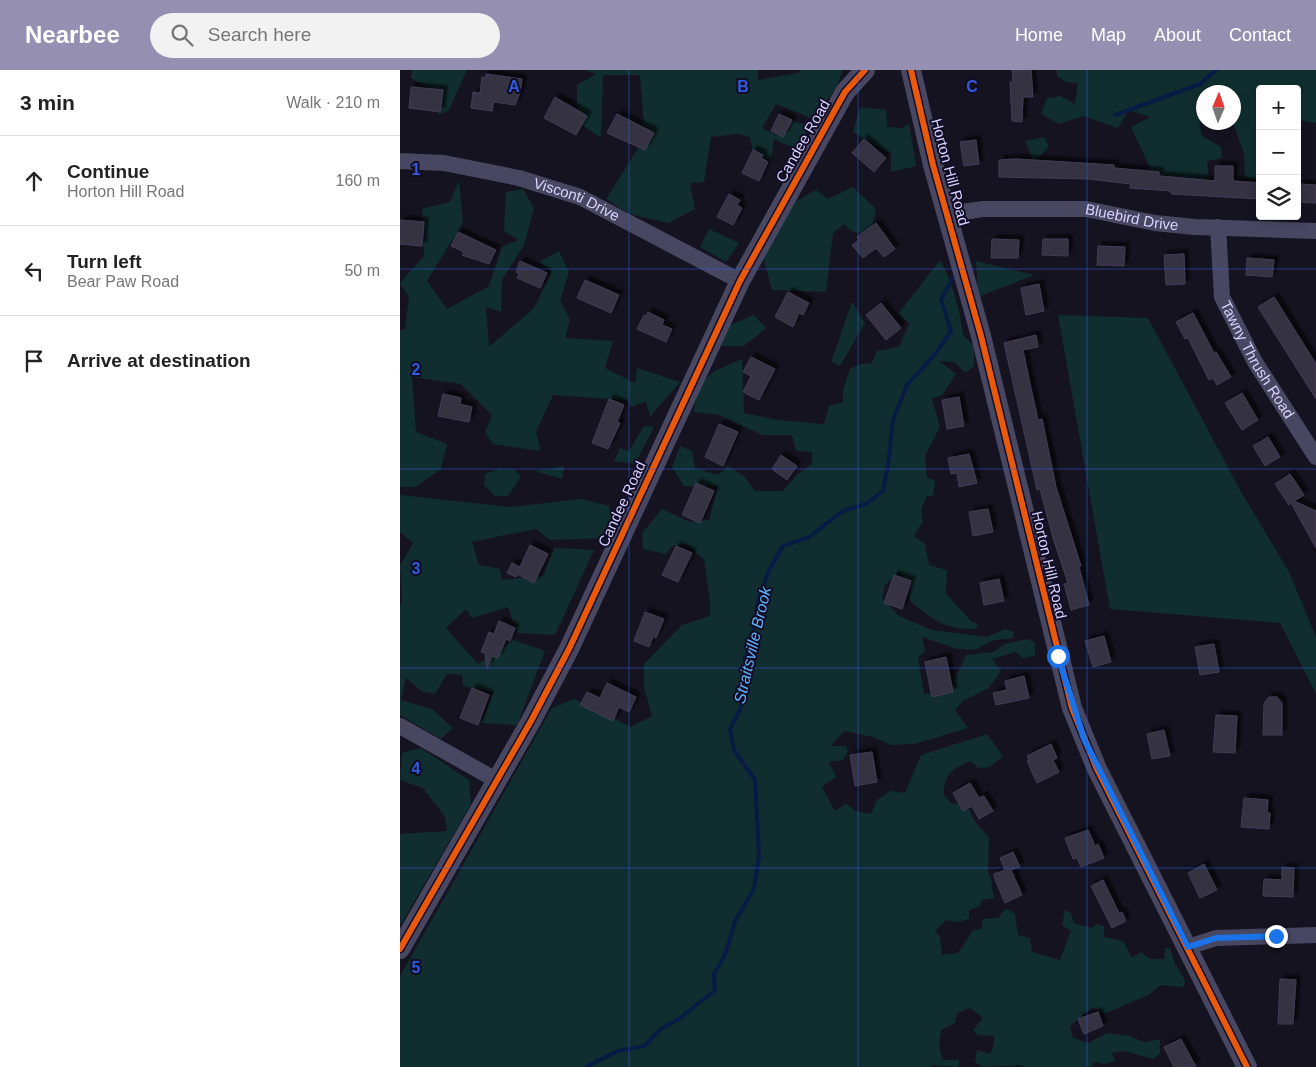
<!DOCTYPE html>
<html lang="en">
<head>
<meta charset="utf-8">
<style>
  :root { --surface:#fff; --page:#f2f2f2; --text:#222; --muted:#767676; --line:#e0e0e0; --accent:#9590b1 }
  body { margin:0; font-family:Arial,sans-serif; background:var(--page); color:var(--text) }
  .controls { position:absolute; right:15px; top:15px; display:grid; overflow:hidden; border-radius:5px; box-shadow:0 2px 12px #0003 }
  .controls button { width:45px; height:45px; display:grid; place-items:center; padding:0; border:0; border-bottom:1px solid var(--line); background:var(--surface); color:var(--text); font:25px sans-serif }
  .compass { position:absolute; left:796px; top:15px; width:45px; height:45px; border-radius:50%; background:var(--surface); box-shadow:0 2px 12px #0003; rotate:2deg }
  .stop { position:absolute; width:15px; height:15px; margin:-11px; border:4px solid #1a73e8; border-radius:50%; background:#fff }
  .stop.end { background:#1a73e8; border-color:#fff; box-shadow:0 1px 5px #0008 }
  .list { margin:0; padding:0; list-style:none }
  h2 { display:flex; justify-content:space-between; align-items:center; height:65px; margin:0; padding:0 20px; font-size:21px }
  h2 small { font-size:16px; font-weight:400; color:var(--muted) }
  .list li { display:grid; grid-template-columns:32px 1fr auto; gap:15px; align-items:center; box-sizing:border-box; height:90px; padding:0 20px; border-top:1px solid var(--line) }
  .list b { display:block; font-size:19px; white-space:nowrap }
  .list p { margin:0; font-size:16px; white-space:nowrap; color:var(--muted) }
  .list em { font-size:16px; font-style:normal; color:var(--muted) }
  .icon { flex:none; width:28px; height:28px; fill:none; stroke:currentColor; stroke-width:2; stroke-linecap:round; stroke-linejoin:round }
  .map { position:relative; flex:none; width:916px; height:997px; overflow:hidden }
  header { display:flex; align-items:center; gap:30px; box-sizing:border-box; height:70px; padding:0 25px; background:var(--accent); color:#fff }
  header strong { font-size:24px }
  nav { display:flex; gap:28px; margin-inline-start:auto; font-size:18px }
  .search { width:350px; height:45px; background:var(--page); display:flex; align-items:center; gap:12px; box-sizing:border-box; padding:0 18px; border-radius:28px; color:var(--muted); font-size:19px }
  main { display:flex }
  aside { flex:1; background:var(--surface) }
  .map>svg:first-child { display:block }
  .green { fill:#102e2f }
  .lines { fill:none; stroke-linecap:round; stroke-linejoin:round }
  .stream { stroke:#071b44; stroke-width:4 }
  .building { fill:#343143; stroke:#423d56; filter:url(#shadow) }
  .minor { stroke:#484762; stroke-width:16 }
  .tertiary { stroke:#484762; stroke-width:20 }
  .cycleway-casing { stroke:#120d27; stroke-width:9 }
  .cycleway { stroke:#e8590c; stroke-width:6 }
  .route { stroke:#1a73e8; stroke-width:6 }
  .grid { fill:none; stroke:#305bdc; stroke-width:1; stroke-opacity:0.55 }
  .labels { text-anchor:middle; stroke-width:4; stroke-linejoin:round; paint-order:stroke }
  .street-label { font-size:15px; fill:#d9d3ff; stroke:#120d27 }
  .water-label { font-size:16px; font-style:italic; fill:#61b3ff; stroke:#120d27 }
  .grid-label { font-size:16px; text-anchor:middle; font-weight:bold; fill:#305bdc; stroke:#120d27; stroke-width:4; stroke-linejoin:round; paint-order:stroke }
</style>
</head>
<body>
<header>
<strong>Nearbee</strong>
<div class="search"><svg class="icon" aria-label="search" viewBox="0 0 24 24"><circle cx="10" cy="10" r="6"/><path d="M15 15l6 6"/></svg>Search here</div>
<nav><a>Home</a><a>Map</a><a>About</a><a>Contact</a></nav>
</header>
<main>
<aside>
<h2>3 min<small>Walk · 210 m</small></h2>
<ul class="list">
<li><svg class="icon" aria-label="ahead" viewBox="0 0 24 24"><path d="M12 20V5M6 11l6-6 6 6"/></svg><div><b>Continue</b><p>Horton Hill Road</p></div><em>160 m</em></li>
<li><svg class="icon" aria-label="left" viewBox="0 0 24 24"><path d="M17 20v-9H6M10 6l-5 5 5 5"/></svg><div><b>Turn left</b><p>Bear Paw Road</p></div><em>50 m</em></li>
<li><svg class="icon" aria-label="arrive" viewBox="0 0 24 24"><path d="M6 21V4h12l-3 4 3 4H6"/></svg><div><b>Arrive at destination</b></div></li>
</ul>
</aside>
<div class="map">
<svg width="916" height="997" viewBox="0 0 916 997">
  <defs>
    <filter id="shadow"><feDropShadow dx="4.5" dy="-4.5" stdDeviation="1" flood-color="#0009"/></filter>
  </defs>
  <rect width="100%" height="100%" fill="#161321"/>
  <!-- green -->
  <path class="green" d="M12 0H67L49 40 39 45 37 24 11 8Z
    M185 0H358V10L398 3 402 0H443L436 18 413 49 376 34 362 58 378 66 385 49 410 56 396 79 374 69 371 90 354 88 350 67 337 64 311 67 304 112 290 113 295 139 268 153 230 144 206 129 245 67 240 5H203L201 68 177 51V15L196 4Z
    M657 0H916V53L899 50 897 55V19H860V108L845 109 844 83 833 53 834 22H804L803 47 799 52 802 66 821 77 822 88 807 91 810 118 754 106 731 57 750 47 729 40 718 58 683 46 659 54 641 44 647 28 660 26 675 34 678 13 666 12 657 6Z
    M460 37 486 40 487 57 503 58 509 53 516 96 491 102V84L453 62Z
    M644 67 649 76 634 93 625 71Z
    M59 110 63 152 27 211 47 239 89 216 102 177 118 170 104 161 106 122 123 119 134 138 124 175 102 210 101 242 86 237 89 277 134 238 152 202 139 192 159 181 169 202 160 231 170 249 165 268 213 271 205 298 235 313 237 298 280 312 250 347 246 331 232 337 225 330 153 325 136 362 141 381 93 374 85 362 92 345 61 314 12 307 16 362 47 374 41 399 15 417H0V260H5L9 227 0 213 24 186 22 139 50 132Z
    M453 117 476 139 470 165 451 161 444 154 433 163 426 222 372 220 363 186 388 136 416 120 428 129Z
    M309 159 339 173 326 192 300 177Z
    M540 190C551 208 561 243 563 265L574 276V296L565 303 555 292 539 291 556 304 542 325 532 329 540 357 525 386 527 408 535 410 533 426H527L521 439 523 452 514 466 525 474 529 495 547 500 546 524 572 552 578 554 576 559C544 559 535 551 510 531L511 514 498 502 485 515 482 528 499 546 532 560 587 567 605 559 614 562 613 568 591 571 575 580 558 579 522 567 525 581 518 588 524 624 550 620 566 585 594 582 604 574 629 569 635 573V586L623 588 616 582 592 589 601 601 589 618 563 631 555 640 568 658 515 674 491 675 473 667 444 661 431 676H446L448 681 443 690 429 692 436 707 422 717 435 741 446 734 456 741 471 744 477 730 490 721 505 723 521 685 587 664 603 686 590 697 578 698 571 691C552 699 544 703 544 725L552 734 566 733 574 750 589 768 588 802 591 810 594 828 582 830 579 837 569 840V849L557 852 546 850 535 861 540 867 542 885 558 883 573 860 581 859 583 849 598 848 605 839 615 843 618 865 630 868 632 882 660 890 671 861 662 855 665 840 671 843 674 853 691 858 697 854 704 856V867L723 871 732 888 741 882 750 889H764L765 878H770L775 894 785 910 784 917 761 915 748 925 704 944 693 937 670 956 673 968 688 973 707 963 729 966 744 972 760 969V983L753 989 724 981 712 983 715 991 704 994 694 992 691 997H623L622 995 583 997 575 992 577 980 590 984 594 974V966L578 965 573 960 583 948 570 938 557 943 555 953 541 960 539 977 543 990H559V997L532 995V997H0V906L152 638 174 629 231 657 252 646 244 617V594L282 555 310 546V530L304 489 286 474 272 476 266 484 243 479 242 463 262 439 290 452 309 450 318 416H284L272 397 280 376 292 381 295 398 318 405 328 396 344 406 355 421H383L398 404 412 394V382L396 381 392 365H362L320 345 294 342 298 315 316 300 342 289 344 343 377 350 424 354 429 336 443 332V320L450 299 461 294 472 293 477 281 499 277 509 254 499 243Z
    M576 191 634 205 578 227Z
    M452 232 465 253 440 296 431 292Z
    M354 245 366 258 344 276H321L330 255Z
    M658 245 748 248 840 420 889 502 916 567V624L880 553 710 539Z
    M244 356 254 357 235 394 214 391 220 378 229 381Z
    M164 396 162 409 135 401Z
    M99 399 115 400 121 407 108 426H95L84 415 85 404Z
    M0 425 110 437 181 429 209 436 213 454 205 468 150 470 136 459 72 472 79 495 100 499 102 510 143 506 154 478 194 480 155 565 117 563 108 537 72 548 66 539 46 558 78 594 114 570 145 581 117 655 82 653 93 622 63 616 62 605 47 604 35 624 23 622 6 608 1 630 32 639 53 658 41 669 0 645V536L2 533 0 496 13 473 0 462Z
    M21 678 69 710 71 734 0 856V764L47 761 45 747 23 718 0 710 2 683Z"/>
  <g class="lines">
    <!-- stream -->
    <path class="stream" d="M715 45 800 14 816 0
      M186 997 218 981 244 976 262 958 279 949 315 920 314 904 325 885 335 851 354 819 359 786 355 710 334 680 330 659 340 639 345 619V587L351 576 358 532 369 500 383 476 409 467 443 441 466 434 483 421 489 388 493 350 507 315 536 283 551 261 541 230 553 208"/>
  </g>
  <!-- building -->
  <path class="building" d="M612 0H631L633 27H623L622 52 612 51 610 12H613Z
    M86 4 122 9 120 23 115 35 94 32 92 41 71 38 73 22 80 23 82 7 86 8Z
    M11 17 43 20 40 42 9 38Z
    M155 27 187 46 176 65 144 48Z
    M217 44 254 63 245 80 207 63Z
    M379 44 392 50 383 67 371 61Z
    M464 69 486 88 474 102 452 83Z
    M576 70 579 94 564 96 560 72Z
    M353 80 363 85 361 88 368 92 359 111 342 103Z
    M616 89 714 95V98L759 102V106L815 111V96H833V111L860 113V129L771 124V121L730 118 731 114 688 109 599 107V90Z
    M899 114 916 115V133L898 132Z
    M329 124 340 130 337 135 342 138 333 155 317 147Z
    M0 150 24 152 22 176 0 174Z
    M476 153 495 179 484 187 476 178 463 188 452 175 459 170 457 167Z
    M58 162 96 180 89 194 62 185 64 182 51 176Z
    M592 169 619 170 618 188H591Z
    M643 169H668V186L642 185Z
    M698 176 725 177 724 196 697 195Z
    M784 184 785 214 766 215 764 185Z
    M847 188 874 190 872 207 846 205Z
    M120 191 147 203 140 218 117 208 119 204 116 202Z
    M185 210 219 225 211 243 177 228Z
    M639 214 644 241 626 245 621 218Z
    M388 222 409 233 403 245 399 243 393 257 375 247Z
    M874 227 916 294V329L858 237Z
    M481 233 501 258 486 270 466 245Z
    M248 242 264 250 262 255 272 259 266 272 237 259 244 245 246 246Z
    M793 243 814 283 816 282 831 307 817 315 813 308 809 310 788 268 785 269 776 252Z
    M636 265 638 277 623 280 629 309 638 350 642 349 656 417 681 496 679 497 689 535 671 540 664 514 668 513 653 468 640 419 637 420 604 273Z
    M351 287 375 299 359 330 343 322 351 306 343 302Z
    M842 323 858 350 842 360 825 333Z
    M43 324 61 328 60 334 72 337 69 352 38 346Z
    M559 327 564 356 547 359 542 330Z
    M209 329 224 335 217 352 220 353 208 379 192 373Z
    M319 354 338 362 323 396 305 387Z
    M868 367 880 387 865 396 853 376Z
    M569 384 577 413 559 417 557 403 551 404 548 388Z
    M381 385 397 396 387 410 372 399Z
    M890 404 904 425 894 431 916 441V478L891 433 889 435 875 414Z
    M296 413 314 421 300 453 282 445Z
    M588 439 593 462 573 466 569 442Z
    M130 475 148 484 134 513 117 504 116 507 107 503 112 493 120 497Z
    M276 476 292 483 278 512 262 505Z
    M494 505 511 511 502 539 484 533Z
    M599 509 604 531 584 535 580 513Z
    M245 542 264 549 256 568 253 567 249 577 234 571Z
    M99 551 115 558 110 571 106 569 98 588 92 586 87 598 85 583 81 582 89 562 94 564Z
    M704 566 711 592 693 597 685 571Z
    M814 574 819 602 800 605 795 577Z
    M546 587 553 622 532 627 525 592Z
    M624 606 629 628 596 635 593 623 607 620 605 611Z
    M207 613 236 627 229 642 219 637 213 651 180 635 187 622 200 628Z
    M72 618 89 625 78 655 60 648Z
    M869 627H877L882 633V665H863L864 633Z
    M816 645 837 646 835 683 813 682Z
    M764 660 770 686 752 689 747 664Z
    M651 674 657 688 653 690 659 702 637 713 627 691 629 690 627 686Z
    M472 682 477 712 455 716 450 685Z
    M570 713 579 728 584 726 593 741 579 749 572 736 563 741 553 723Z
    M844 728 868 730 867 743H870L869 759 841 757Z
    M688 760 695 776 698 774 704 788 681 797 677 788 673 789 665 768Z
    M613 782 620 797 611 800 622 825 605 833 594 807V804L605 800 600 788Z
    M804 794 817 820 800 828 788 803Z
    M882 797 894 798 893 827 863 826 864 809 882 810Z
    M703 810 719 843 722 842 726 851 712 858 691 816Z
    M880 909 896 910 893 954H878Z
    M698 942 703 956 684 964 678 949Z
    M781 969 796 997H774L764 977Z"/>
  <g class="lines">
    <!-- minor -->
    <g class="minor">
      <path id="s1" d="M0 91 44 93 119 108 180 127 340 211"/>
      <path id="s2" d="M548 144 583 139H686L755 153 795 157 916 161"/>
      <path id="s3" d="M818 157 822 227 855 292 916 387"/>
      <path d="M0 656 96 710"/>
      <path d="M788 877 816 868 916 865"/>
    </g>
    <!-- tertiary -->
    <path class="tertiary" d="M511 0 533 95 581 266 672 638 697 699 847 997
      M0 879 131 651 169 579 340 211 445 22 465 0"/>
    <!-- cycleway casing -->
    <g class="cycleway-casing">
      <path id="cycleway" d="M511 0 533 95 581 266 672 638 697 699 847 997
        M0 879 131 651 169 579 340 211 445 22 465 0"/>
    </g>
    <!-- cycleway -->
    <use href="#cycleway" class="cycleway"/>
  </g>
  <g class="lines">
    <!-- route -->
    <path class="route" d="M658 586 684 669 788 877 816 868 876 866"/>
  </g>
  <!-- grid -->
  <path class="grid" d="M229 0V997M458 0V997M687 0V997M0 199H916M0 399H916M0 598H916M0 798H916"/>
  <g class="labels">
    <!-- street labels -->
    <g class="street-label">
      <text transform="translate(403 71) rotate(-60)" y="5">Candee Road</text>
      <text transform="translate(550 102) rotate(75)" y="5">Horton Hill Road</text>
      <text dy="5" stroke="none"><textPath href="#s1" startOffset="182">Visconti Drive</textPath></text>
      <text dy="5" stroke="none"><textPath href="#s2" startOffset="185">Bluebird Drive</textPath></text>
      <text dy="5" stroke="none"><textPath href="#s3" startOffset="142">Tawny Thrush Road</textPath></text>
      <text transform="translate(222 434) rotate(-65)" y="5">Candee Road</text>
      <text transform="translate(649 495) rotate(77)" y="5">Horton Hill Road</text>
    </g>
    <!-- water labels -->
    <g class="water-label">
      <text transform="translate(352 575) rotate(-77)" y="6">Straitsville Brook</text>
    </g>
  </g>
  <g class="grid-label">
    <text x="114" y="22">A</text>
    <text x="343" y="22">B</text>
    <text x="572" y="22">C</text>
    <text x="16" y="105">1</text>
    <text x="16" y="305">2</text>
    <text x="16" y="504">3</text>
    <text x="16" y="704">4</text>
    <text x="16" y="903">5</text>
  </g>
</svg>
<div class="controls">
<button>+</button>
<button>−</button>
<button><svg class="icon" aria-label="layers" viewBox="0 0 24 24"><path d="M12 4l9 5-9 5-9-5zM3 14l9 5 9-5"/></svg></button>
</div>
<svg class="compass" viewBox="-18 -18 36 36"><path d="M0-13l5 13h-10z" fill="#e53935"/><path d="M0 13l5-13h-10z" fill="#767676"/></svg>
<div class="stop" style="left:658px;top:586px"></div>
<div class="stop end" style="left:876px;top:866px"></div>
</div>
</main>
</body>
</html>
